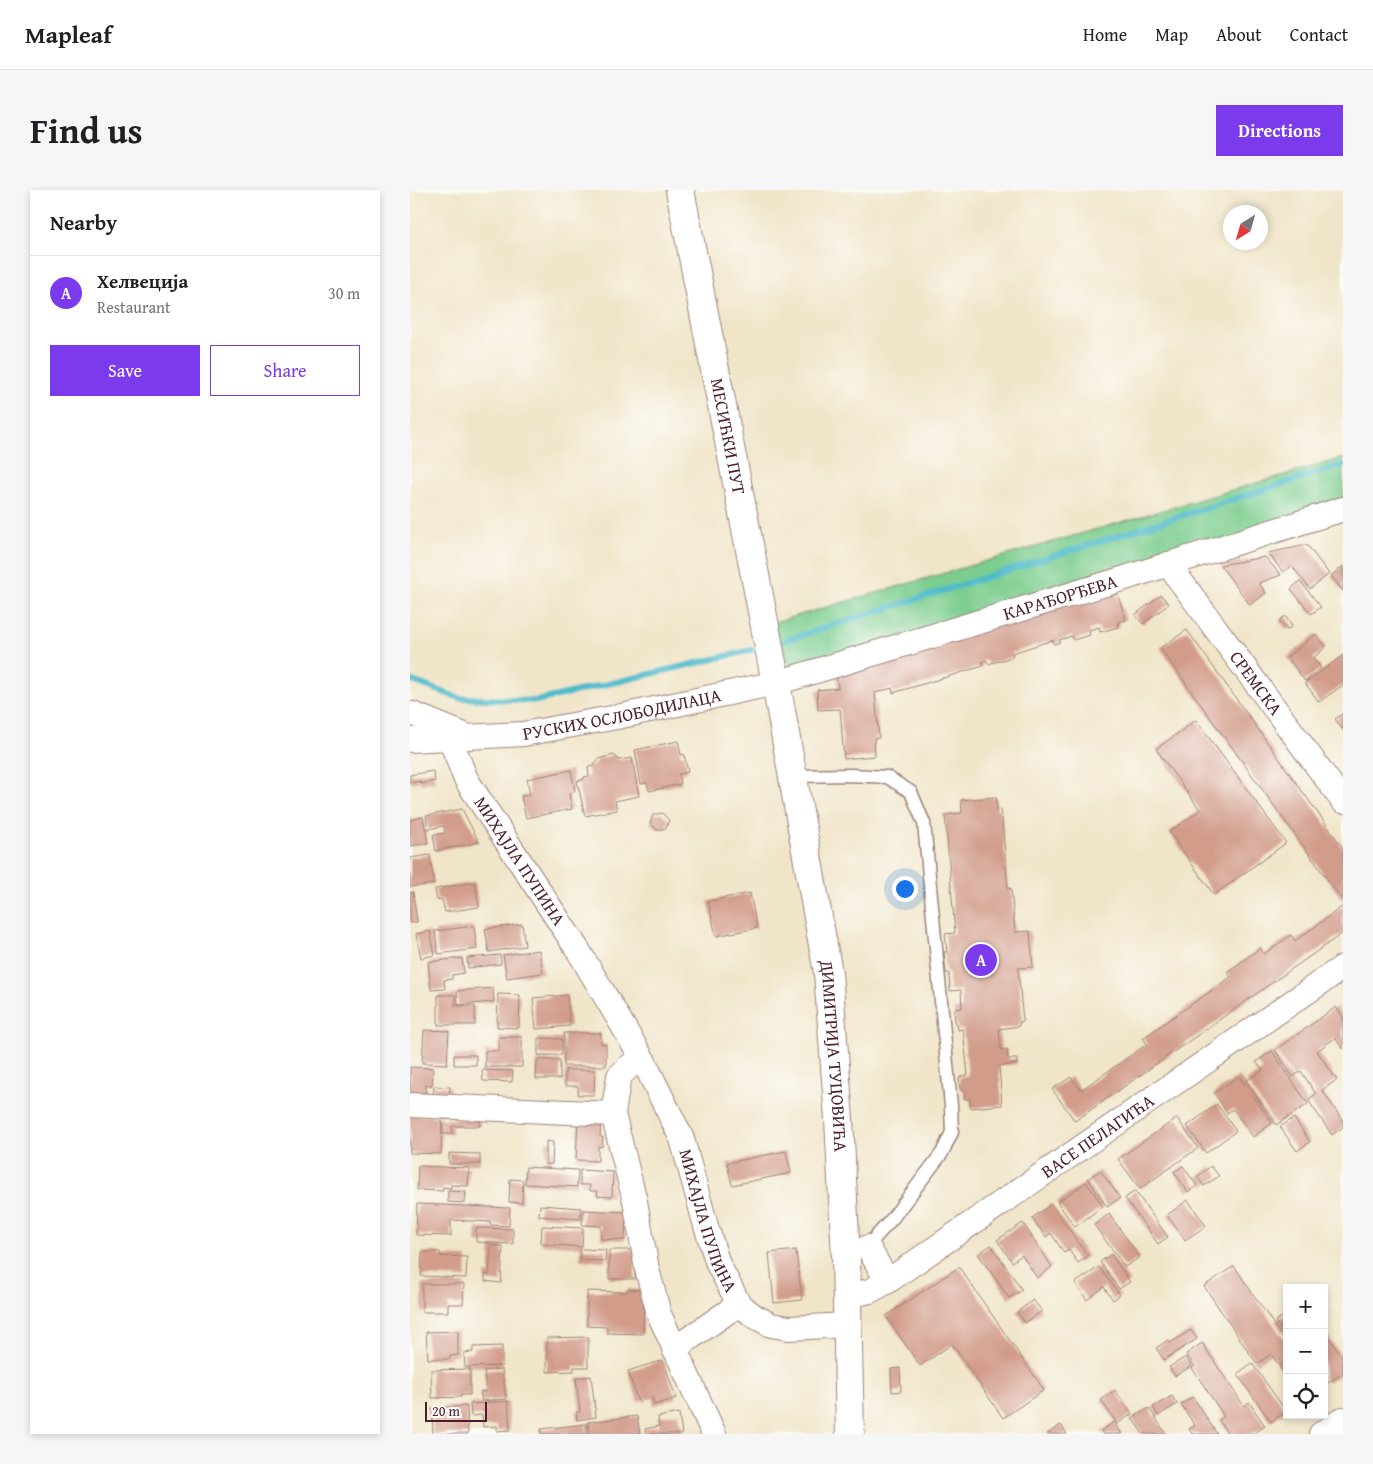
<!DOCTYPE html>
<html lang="en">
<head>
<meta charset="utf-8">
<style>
  :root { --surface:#fff; --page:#f6f6f6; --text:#202124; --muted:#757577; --line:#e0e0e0; --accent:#7c3aed }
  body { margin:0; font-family:"Gentium Book Plus",serif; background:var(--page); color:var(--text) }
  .controls { position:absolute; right:15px; bottom:15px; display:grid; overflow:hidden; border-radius:0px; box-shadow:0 2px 8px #0003 }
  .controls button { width:45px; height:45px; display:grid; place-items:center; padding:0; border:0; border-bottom:1px solid var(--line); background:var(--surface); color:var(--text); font:25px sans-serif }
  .compass { position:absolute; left:813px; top:15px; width:45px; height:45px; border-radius:50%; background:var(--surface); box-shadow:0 2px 8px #0003; rotate:217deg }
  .scale { position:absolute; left:15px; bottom:12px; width:62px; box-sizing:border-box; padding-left:5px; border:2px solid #4a1f2b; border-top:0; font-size:14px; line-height:18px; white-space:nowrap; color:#4a1f2b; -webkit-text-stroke:4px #fdfcf7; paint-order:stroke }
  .you { position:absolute; left:494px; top:698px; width:18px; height:18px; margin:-12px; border:4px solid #fff; border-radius:50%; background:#1a73e8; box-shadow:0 0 0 8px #1a73e833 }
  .badge { display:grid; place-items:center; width:32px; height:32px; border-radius:50%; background:var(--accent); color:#fff; font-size:16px; font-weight:700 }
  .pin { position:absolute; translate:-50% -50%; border:2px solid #fff; box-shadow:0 1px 5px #0006 }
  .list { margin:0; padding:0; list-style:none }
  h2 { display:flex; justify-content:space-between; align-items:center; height:65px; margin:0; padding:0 20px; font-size:21px }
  h2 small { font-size:16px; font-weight:400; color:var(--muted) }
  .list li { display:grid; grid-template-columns:32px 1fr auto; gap:15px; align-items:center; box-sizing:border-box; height:75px; padding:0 20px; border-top:1px solid var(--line) }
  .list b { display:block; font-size:19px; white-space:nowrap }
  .list p { margin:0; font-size:16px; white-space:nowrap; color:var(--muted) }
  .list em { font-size:16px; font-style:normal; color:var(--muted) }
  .actions { display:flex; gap:10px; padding:15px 20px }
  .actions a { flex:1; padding:11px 0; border:1px solid var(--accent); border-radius:0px; text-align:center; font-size:18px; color:var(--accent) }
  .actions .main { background:var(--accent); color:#fff }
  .icon { flex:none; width:28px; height:28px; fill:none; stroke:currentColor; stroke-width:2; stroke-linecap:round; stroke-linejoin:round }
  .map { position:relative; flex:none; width:933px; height:1244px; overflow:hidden; border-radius:0px }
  header { display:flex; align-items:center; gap:30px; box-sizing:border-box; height:70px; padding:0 25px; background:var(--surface); border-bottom:1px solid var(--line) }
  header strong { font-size:24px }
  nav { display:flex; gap:28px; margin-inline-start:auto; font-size:18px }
  .intro { display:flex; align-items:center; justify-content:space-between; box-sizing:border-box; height:120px; padding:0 30px }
  h1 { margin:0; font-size:35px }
  .button { padding:12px 22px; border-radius:0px; background:var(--accent); color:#fff; font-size:18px; font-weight:700 }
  main { display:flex; gap:30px; padding:0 30px }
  aside { flex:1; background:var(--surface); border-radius:0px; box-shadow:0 2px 8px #0003 }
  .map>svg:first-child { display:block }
  .green { fill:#7ccd8f; stroke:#63765d }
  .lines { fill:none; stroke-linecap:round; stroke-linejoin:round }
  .stream { stroke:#4fbbca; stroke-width:6 }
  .building { fill:#d29c8b }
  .service-casing { stroke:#9d827a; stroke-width:15 }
  .minor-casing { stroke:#9d827a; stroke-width:26 }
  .tertiary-casing { stroke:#9d827a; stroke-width:30 }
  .service { stroke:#fff; stroke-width:12 }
  .minor { stroke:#fff; stroke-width:24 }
  .tertiary { stroke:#fff; stroke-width:28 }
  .labels { text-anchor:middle; stroke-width:4; stroke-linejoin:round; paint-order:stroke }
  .street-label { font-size:18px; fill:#4a1f2b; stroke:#fdfcf7 }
</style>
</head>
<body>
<header>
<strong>Mapleaf</strong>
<nav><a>Home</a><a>Map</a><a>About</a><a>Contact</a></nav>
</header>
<div class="intro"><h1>Find us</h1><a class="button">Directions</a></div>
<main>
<aside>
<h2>Nearby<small></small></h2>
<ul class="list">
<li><span class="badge">A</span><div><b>Хелвеција</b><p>Restaurant</p></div><em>30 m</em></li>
</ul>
<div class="actions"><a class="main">Save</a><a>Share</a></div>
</aside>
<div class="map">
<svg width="933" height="1244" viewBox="0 0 933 1244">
  <rect width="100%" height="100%" fill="#fdfcf7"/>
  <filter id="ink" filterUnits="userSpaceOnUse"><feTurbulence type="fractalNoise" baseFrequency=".02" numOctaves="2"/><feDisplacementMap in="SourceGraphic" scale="10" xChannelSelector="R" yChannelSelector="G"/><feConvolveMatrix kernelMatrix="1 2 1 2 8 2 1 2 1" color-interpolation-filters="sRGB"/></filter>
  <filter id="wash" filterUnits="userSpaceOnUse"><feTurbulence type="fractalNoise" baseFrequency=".0096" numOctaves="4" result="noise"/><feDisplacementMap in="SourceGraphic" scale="20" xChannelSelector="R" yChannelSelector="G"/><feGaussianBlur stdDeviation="1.12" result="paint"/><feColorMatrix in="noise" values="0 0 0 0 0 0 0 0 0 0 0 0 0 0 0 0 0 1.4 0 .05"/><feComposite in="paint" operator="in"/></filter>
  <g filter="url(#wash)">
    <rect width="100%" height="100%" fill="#f0e5c9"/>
    <!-- green -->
    <path class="green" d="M933 268V316L371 487 358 434Z"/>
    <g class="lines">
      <!-- stream -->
      <path class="stream" d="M373 451 933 275
        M0 490 49 508 126 511 342 460"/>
    </g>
    <g id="blocks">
      <!-- building -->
      <path class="building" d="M897 355 919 384 900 399 882 376 873 382 858 363Z
        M855 367 871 385 849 393 856 403 840 415 810 375Z
        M933 376V401L921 386Z
        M890 391 911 417 901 424 881 399Z
        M706 399 716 430 708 432 709 437 690 442 689 437 679 440 680 445 663 450 662 446 649 450 650 452 644 454 643 450 602 463 603 467 578 474 576 470 572 472 573 476 483 503 482 498 465 503 469 548H464L465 566 434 569 430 519 408 520 407 500 428 498 426 481Z
        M751 405 759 414 733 434 725 425Z
        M875 426 882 436 877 440 869 431Z
        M777 440 933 658V711L750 458Z
        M906 444 916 457 903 468 911 478 895 491 877 467Z
        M933 465V495L909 512 895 493Z
        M933 523V540L925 529Z
        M786 530 876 653 804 705 759 642 790 620 746 559Z
        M268 551 271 565 274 564 278 582 269 584 271 594 239 601 237 593 231 594 225 560Z
        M204 565 209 570 222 568 229 606 205 611 207 620 175 626 167 591 174 589V587L179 586 178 577 184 576 188 569Z
        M161 580 165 602 159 604 162 619 116 628 111 606 120 605 117 589Z
        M23 581 25 591 11 594 10 591 0 593V585Z
        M586 607 587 620 591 619 598 699 601 698 605 742 620 741 623 777 608 778 613 832H609V836L589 839 591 860 597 859 598 869H607V874L589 876 592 915 561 918 560 909H555L554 901 550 899 549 889 550 887 558 885 553 839 548 840 547 834 545 831 544 820 545 819 552 818 551 800 540 801 539 783H536L534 762H537L535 744 545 743 535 625 552 623 551 610Z
        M52 619 69 652 26 661 23 645 35 643 34 636 18 639 16 626Z
        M252 623 259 630 256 638 247 640 240 633 243 625Z
        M13 627 18 653 0 656V630Z
        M20 665 24 694 0 697V668Z
        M65 692 69 717 35 722 32 709 27 710 25 699Z
        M3 702 7 732 0 733V703Z
        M340 703 347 738 306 746 298 711Z
        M933 716V743L665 931 642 899 661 887 671 900 737 854 733 848 821 787 817 782 850 758 854 764 881 745 885 751Z
        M112 734 115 756 79 762 75 739Z
        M64 736 67 759 28 764 25 741Z
        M20 741 25 765 11 768 6 744Z
        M129 760 133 783 97 788 93 765Z
        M90 765 91 774 58 778 57 768Z
        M52 768 54 783 42 785V789L34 790 35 799 21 800 18 772Z
        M83 798 84 812 48 815 47 801Z
        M88 804 110 805 109 838 87 837Z
        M28 805H46L45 816H65V835H28Z
        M157 805 160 836 126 839 123 808Z
        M926 817 933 827V859L925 848 907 861 927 890 912 900 933 931V937L922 945 898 910 906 904 891 881 883 887 865 860Z
        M14 840 39 841 37 874 12 873Z
        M154 843H191V854H196V876H154Z
        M89 847H112V877H75V861H89Z
        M128 848 152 849V865H128Z
        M862 861 898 914 866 935 836 891 853 880 846 872Z
        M44 865H66V875H44Z
        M127 870H150V889H126Z
        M0 877 23 878 22 895H16V905L0 904Z
        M72 880 103 881 102 892 73 891Z
        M155 880H185L184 905H168V896H155Z
        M829 886 862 933 843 947 823 919 817 923 804 903Z
        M24 896 40 897 39 914 23 913Z
        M807 914 826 941 796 963 777 936Z
        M0 925 32 927V929H70V936H42V944H33L32 931 31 964 0 963Z
        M767 928 788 958 730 999 708 969Z
        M884 928 900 952 887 961 870 937Z
        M168 930 191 931 190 947H193L192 957 188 956V971L166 970Z
        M136 951 143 952 142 974H136Z
        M376 961 381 983 322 995 317 973Z
        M39 963 70 964V974H39Z
        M8 976 59 978 58 996 41 995V998L33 997V1001L7 1000Z
        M773 976 787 996 778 1002 764 982Z
        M801 976 809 986 794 996 787 987Z
        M116 977 168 980 167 997 115 994Z
        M170 980 203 982 202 1007 187 1006 188 1001H180V995H170Z
        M690 980 710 1008 697 1017 678 989Z
        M100 989 113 990 112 1013 99 1012Z
        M676 992 693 1016 665 1037 647 1012Z
        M38 1001 56 1002 55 1013 38 1012Z
        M725 1001 758 1047 748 1054 715 1008Z
        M778 1010 796 1036 775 1050 757 1025Z
        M7 1014 100 1018 99 1036 80 1035V1032L41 1030V1046L6 1045Z
        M641 1014 678 1066 668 1073 659 1060 654 1063 641 1043 636 1047 622 1028Z
        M130 1015 171 1018 170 1029 129 1026Z
        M173 1020 216 1022 215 1050 191 1049V1036L172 1035Z
        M699 1024 730 1067 715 1077 684 1035Z
        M613 1033 642 1077 627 1088 612 1065 602 1072 587 1050Z
        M132 1036 173 1038 172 1057 131 1054Z
        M66 1038 103 1039V1054L66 1052Z
        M81 1055 93 1056 91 1093 75 1091V1084L79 1085Z
        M581 1055 612 1100 599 1108 568 1064Z
        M170 1059 196 1060 195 1071 170 1070Z
        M199 1060H225V1089H199Z
        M386 1060 392 1110 364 1113 359 1063Z
        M12 1062H30V1066L57 1067 56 1088 11 1086Z
        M701 1064 720 1092 709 1099 690 1072Z
        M824 1076 877 1154V1176L872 1180 861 1164 847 1174 794 1096Z
        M549 1077 634 1200 593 1228 542 1154 510 1176 476 1126Z
        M689 1077 710 1105 703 1110 694 1097 677 1110 665 1093Z
        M12 1094H54L53 1114H38V1122H12Z
        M217 1099 234 1100 233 1144 197 1143V1137L177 1136V1101L217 1102Z
        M623 1110 632 1121 615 1133 607 1122Z
        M877 1124V1140L872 1142 865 1131Z
        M781 1140 787 1149 754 1170 746 1158 758 1150 760 1153Z
        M914 1140 933 1169V1183L918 1193 914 1188Z
        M48 1141V1165L40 1166V1169H18L16 1142Z
        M178 1147V1177H164V1181L137 1182V1148Z
        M792 1153 834 1216 839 1212 855 1236 843 1244H818L809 1230 814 1226 782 1178 785 1176 776 1164Z
        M92 1156V1176L55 1177 54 1163 63 1162V1157Z
        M776 1167 782 1176 765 1186 759 1177Z
        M253 1170 266 1208 244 1215 242 1207 228 1212 218 1181Z
        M842 1173 876 1221 861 1232 827 1184Z
        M490 1178 491 1201 482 1202 481 1179Z
        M60 1179V1205H51V1207L22 1208 21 1180Z
        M92 1179 96 1209 72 1211 70 1202 76 1201 74 1181Z
        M181 1186 186 1227 167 1230 166 1222H170L166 1188Z
        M705 1200 722 1224 707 1234 691 1210Z
        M762 1206 767 1214 748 1226 743 1217Z
        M783 1207 807 1244H782L779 1239 785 1236 771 1214Z
        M98 1211 100 1240 87 1241V1236L73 1237 72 1225 61 1226 60 1214Z
        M57 1216 58 1244H23L22 1218Z
        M739 1218 756 1244H733L722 1228Z
        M269 1223 272 1244H236L235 1239 249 1236 248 1227Z
        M227 1226 230 1244H179L178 1232Z
        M704 1232 712 1244H693L691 1241Z
        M176 1234 177 1244H131V1239Z
        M651 1235 657 1244H637Z"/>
    </g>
  </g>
  <g filter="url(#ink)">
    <use href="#blocks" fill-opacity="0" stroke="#9d827a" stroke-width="1"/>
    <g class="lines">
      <!-- service casing -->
      <g class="service-casing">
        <path id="service" d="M383 586 441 585 477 587 501 602 514 633 541 916 542 942 532 963 481 1030 454 1060"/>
      </g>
      <!-- minor casing -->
      <g class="minor-casing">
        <g id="minor">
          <path id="s1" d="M758 374 933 611"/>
          <path d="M0 524H3L52 544"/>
          <path id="s2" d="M40 548 55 587 59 594 168 760 233 870 272 949 296 1036 308 1074 329 1114 344 1126 361 1135 379 1138 437 1135"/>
          <path id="s3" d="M0 550 113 544 207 527 366 493 712 389 933 319"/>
          <path d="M233 870 220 876 209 886 203 924 225 1011 237 1079 249 1124 304 1244"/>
          <path d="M0 915 203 924"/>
          <path d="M458 1057 471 1080 478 1091"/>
          <path id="s4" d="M437 1106 460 1101 478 1091 933 777"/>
          <path d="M264 1159 329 1114"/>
          <path d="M911 1244 933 1229"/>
        </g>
      </g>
      <!-- tertiary casing -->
      <g class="tertiary-casing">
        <g id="tertiary">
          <path id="s5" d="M270 0 366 493 418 783 429 929 436 1068 440 1244"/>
        </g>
      </g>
      <!-- service -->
      <use href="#service" class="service"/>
      <!-- minor -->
      <use href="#minor" class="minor"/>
      <!-- tertiary -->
      <use href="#tertiary" class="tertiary"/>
    </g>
  </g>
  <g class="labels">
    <!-- street labels -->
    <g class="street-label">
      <text dy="6" stroke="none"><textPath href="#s5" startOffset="251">МЕСИЋКИ ПУТ</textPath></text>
      <text dy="6" stroke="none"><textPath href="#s3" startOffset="668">КАРАЂОРЂЕВА</textPath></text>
      <text dy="6" stroke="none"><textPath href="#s1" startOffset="148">СРЕМСКА</textPath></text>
      <text dy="6" stroke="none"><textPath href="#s3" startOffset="214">РУСКИХ ОСЛОБОДИЛАЦА</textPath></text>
      <text dy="6" stroke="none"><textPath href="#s2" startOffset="142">МИХАЈЛА ПУПИНА</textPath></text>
      <text dy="6" stroke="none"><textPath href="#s5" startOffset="880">ДИМИТРИЈА ТУЦОВИЋА</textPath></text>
      <text dy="6" stroke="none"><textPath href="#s4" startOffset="299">ВАСЕ ПЕЛАГИЋА</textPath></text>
      <text dy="6" stroke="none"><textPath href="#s2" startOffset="550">МИХАЈЛА ПУПИНА</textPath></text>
    </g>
  </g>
</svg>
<div class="controls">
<button>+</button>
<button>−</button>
<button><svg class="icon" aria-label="locate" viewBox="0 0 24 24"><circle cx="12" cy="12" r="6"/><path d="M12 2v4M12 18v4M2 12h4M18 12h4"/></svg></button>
</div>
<svg class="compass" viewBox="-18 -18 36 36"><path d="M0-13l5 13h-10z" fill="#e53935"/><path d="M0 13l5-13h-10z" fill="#757577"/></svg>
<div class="scale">20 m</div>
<div class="you"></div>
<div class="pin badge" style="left:571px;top:770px">A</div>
</div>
</main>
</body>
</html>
